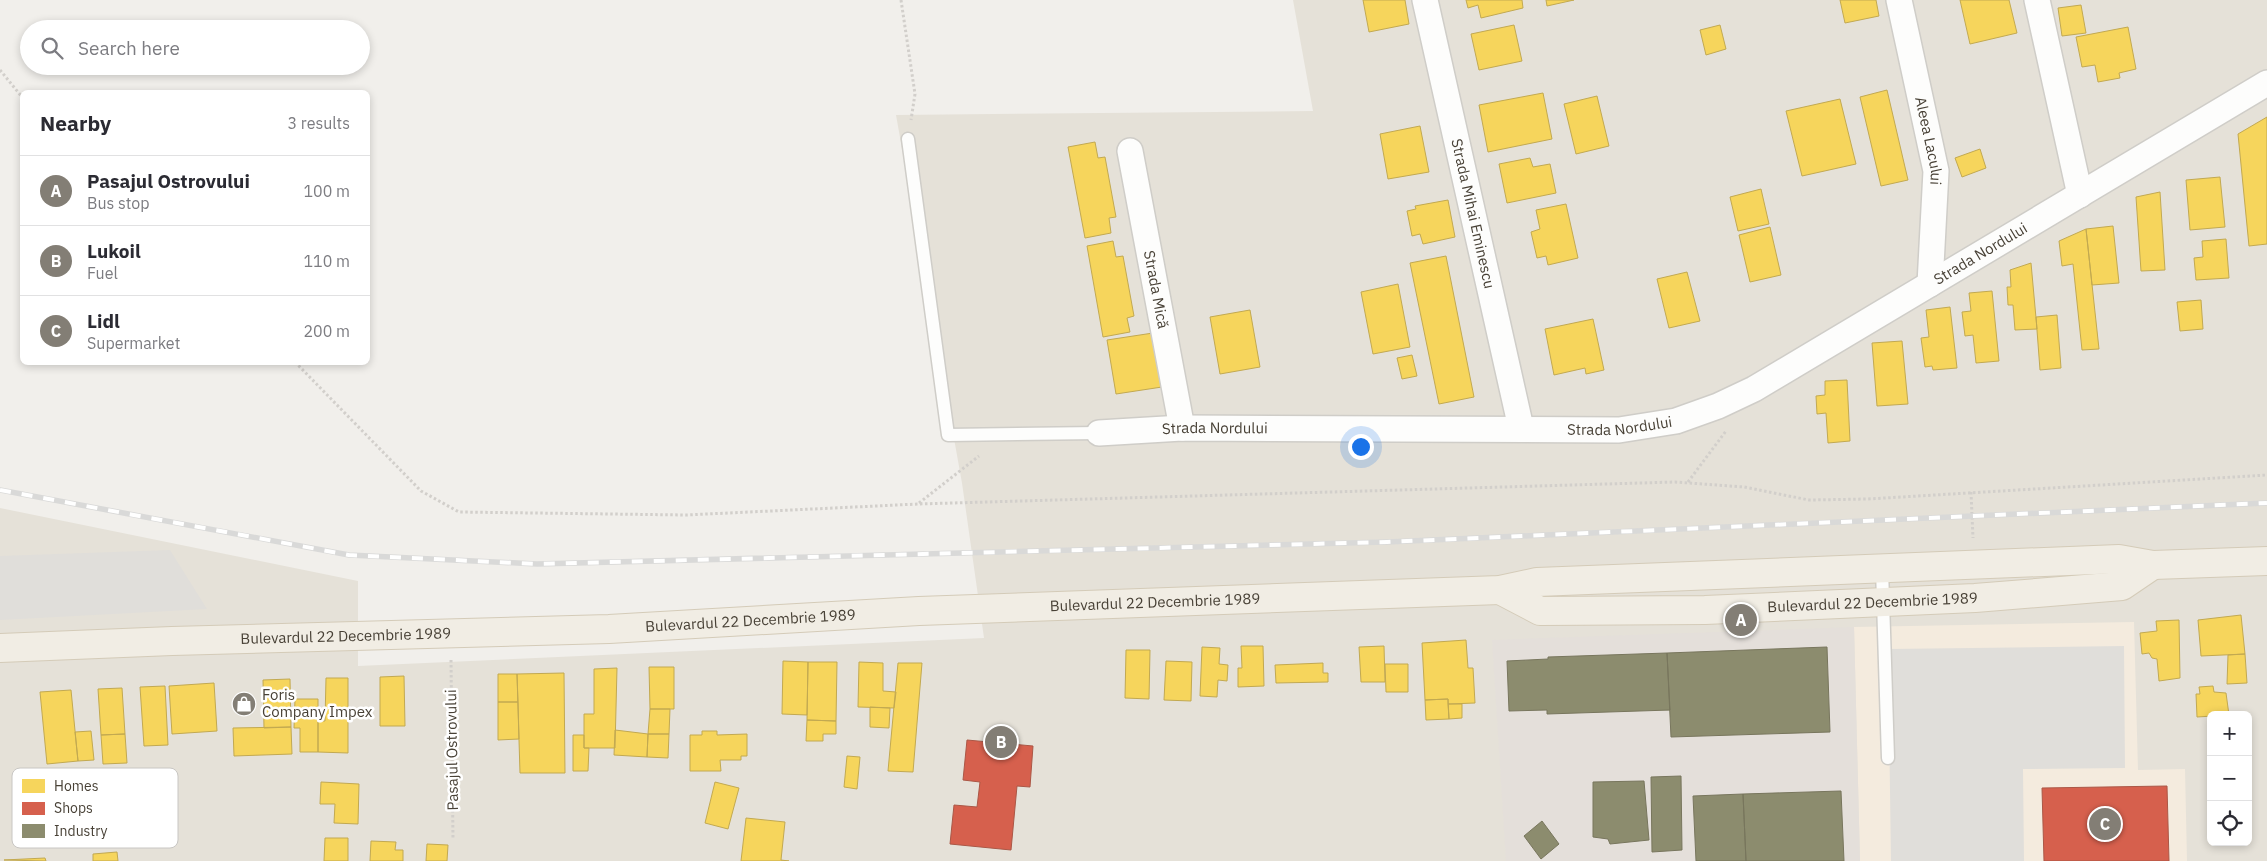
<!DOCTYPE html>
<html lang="en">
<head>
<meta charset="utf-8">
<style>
  :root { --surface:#fff; --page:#f2f2f3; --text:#2b2b33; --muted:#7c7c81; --line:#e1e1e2; --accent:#837e75 }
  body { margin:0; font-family:"IBM Plex Sans",sans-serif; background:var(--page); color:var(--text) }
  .controls { position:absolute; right:15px; bottom:15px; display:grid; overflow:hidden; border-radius:8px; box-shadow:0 2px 8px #0003 }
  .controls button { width:45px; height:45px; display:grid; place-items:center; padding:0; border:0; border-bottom:1px solid var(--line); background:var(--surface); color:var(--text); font:25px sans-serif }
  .you { position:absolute; left:1360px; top:446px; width:18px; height:18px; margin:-12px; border:4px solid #fff; border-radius:50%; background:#1a73e8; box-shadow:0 0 0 8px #1a73e833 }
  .badge { display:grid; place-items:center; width:32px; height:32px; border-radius:50%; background:var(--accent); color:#fff; font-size:16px; font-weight:700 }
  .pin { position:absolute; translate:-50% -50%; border:2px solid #fff; box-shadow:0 1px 5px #0006 }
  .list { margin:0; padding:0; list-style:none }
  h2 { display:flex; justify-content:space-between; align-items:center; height:65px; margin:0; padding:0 20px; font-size:21px }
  h2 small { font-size:16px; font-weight:400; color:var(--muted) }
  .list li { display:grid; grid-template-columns:32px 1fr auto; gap:15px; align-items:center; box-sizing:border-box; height:70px; padding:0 20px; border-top:1px solid var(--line) }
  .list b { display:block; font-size:19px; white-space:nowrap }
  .list p { margin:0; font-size:16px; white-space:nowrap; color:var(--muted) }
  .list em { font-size:16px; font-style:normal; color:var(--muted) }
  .icon { flex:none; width:28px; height:28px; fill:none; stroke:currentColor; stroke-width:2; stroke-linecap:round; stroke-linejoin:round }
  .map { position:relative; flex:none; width:2267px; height:861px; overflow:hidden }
  .search { position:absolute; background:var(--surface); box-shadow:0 2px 8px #0003; left:20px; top:20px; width:350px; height:55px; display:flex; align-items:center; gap:12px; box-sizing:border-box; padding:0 18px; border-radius:28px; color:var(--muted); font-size:19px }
  .panel { position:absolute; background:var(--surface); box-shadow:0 2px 8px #0003; left:20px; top:90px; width:350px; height:275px; border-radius:8px }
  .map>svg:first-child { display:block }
  .residential { fill:#e5e1d8; fill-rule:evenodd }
  .commercial { fill:#f4ebde }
  .industrial { fill:#e4dfda }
  .parking { fill:#e0deda }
  .homes { fill:#f6d55c; stroke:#c2a951 }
  .shops { fill:#d6604d; stroke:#ab5746 }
  .industry { fill:#8c8c6e; stroke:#78765d }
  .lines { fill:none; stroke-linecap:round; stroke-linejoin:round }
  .service-casing { stroke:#cfcdc8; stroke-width:15 }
  .minor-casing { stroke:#cfcdc8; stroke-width:28 }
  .primary-casing { stroke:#d4cbb8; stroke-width:30 }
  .path { stroke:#d2cfcb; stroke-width:3; stroke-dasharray:2.5 2.5; stroke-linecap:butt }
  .service { stroke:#fdfdfc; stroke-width:12 }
  .minor { stroke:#fdfdfc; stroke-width:25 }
  .primary { stroke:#f1ede4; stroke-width:28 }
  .rail-casing { stroke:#d9d9d8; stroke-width:5.5 }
  .rail { stroke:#fff; stroke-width:4; stroke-dasharray:11; stroke-linecap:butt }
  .labels { text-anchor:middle; stroke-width:5; stroke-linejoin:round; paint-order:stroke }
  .street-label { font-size:15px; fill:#484136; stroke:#fff }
  .poi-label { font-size:15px; fill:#484136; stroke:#fff; text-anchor:start }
  .key { fill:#fff; stroke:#c8c6c3; stroke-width:1 }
  .key-label { font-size:14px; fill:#484136 }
</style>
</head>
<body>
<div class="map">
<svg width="2267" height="861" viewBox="0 0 2267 861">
  <rect width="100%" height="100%" fill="#f1efeb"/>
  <!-- residential -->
  <path class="residential" d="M1293 0H2267V861H0V508L358 581V666L984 638 962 483 896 115 1313 111ZM2211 715H2248V842H2211Z"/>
  <!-- commercial -->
  <path class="commercial" d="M2134 622 2138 770 2185 769 2187 861H1860L1854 627Z"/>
  <!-- industrial -->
  <path class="industrial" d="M1854 627 1860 861H1506L1492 640Z"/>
  <!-- parking -->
  <path class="parking" d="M170 550 207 609 0 620V556Z
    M2124 646 2125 768 2023 769 2024 861H1891L1888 649Z"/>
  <!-- homes -->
  <path class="homes" d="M1363 0H1405L1409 24 1369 32Z
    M1466 0H1522L1523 8 1481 18 1478 5 1468 8Z
    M1546 0H1574L1547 6Z
    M1840 0H1876L1879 16 1845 23Z
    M1960 0H2009L2017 33 1970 44Z
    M2081 5 2086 33 2062 36 2058 8Z
    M1514 25 1522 61 1479 70 1471 34Z
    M1720 25 1726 49 1706 55 1700 30Z
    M2128 27 2136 69 2119 73 2120 78 2098 82 2095 65 2082 67 2076 37Z
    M1887 90 1908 180 1881 186 1860 97Z
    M1543 93 1552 139 1488 152 1479 105Z
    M1597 96 1609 146 1576 154 1564 104Z
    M1840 99 1856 164 1802 176 1786 111Z
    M2267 117V244L2249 246 2238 134Z
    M1420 126 1429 172 1388 179 1380 134Z
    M1095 142 1098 158 1105 157 1116 217 1109 218 1111 233 1085 238 1068 147Z
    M1980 149 1986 168 1962 177 1955 158Z
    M1530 158 1533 167 1550 164 1556 193 1507 203 1499 164Z
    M2220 177 2225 227 2190 230 2186 180Z
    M1761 189 1769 224 1738 231 1730 197Z
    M2160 192 2165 270 2141 271 2136 197Z
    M1448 200 1455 237 1423 244 1420 234 1412 236 1407 211 1416 209 1415 206Z
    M1566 204 1578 258 1548 265 1546 256 1537 258 1531 232 1540 229 1536 210Z
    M2113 226 2119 283 2092 285 2086 229Z
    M1770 227 1781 275 1750 282 1739 235Z
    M2086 229 2099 349 2082 350 2073 264 2062 266 2059 241Z
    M2226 239 2229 278 2196 280 2194 258 2203 257 2202 241Z
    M1113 241 1116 257 1123 256 1134 316 1127 318 1130 332 1103 337 1087 246Z
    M1446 256 1474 397 1439 404 1410 263Z
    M2031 263 2037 329 2015 330 2013 305H2008L2007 287H2011L2010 270Z
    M1687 272 1700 321 1669 328 1657 279Z
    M1398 284 1410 347 1373 354 1361 292Z
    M1992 291 1999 361 1976 363 1973 335 1965 336 1962 312 1971 311 1969 293Z
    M2201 300 2203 329 2180 331 2177 302Z
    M1950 307 1957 368 1933 370 1932 366 1925 367 1921 338 1929 337 1926 310Z
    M1250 310 1260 367 1220 374 1210 317Z
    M2057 315 2061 368 2040 370 2036 317Z
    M1593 319 1604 370 1586 374 1585 368 1554 375 1545 329Z
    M1153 333 1162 387 1116 394 1107 340Z
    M1902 341 1908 404 1877 406 1872 343Z
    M1412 355 1417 376 1402 379 1397 358Z
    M1847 380 1850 441 1828 443 1826 413 1817 414 1816 396 1825 395V381Z
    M2241 615 2245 654 2201 656 2198 620Z
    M2179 620 2180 678 2159 681 2157 659 2152 658 2149 653 2142 654 2140 633 2157 631 2156 621Z
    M1466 640 1468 668H1473L1475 703 1448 704V699L1425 700 1422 643Z
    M1241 646H1263L1264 686 1238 687V668H1242Z
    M1384 646 1385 682H1361L1359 647Z
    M1202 647 1220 648 1219 664 1228 665 1227 681 1218 680 1217 697 1200 696Z
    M1126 650H1150L1149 699 1125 698Z
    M2245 654 2247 683 2227 684 2228 655Z
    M783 661 808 662 807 715 782 714Z
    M1166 661 1192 662 1191 701 1164 700Z
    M808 662H837L836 721 807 720Z
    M859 662 883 663V691L896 692 894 708 858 707Z
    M898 663H922L913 772 888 771Z
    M1323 663V673H1328V682L1276 683 1275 665Z
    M1385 664H1408V692H1386Z
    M649 667H674V709H650Z
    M617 668 615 748H584V714H594V669Z
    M564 673 565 773H520L517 674Z
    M498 674H517L518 702H498Z
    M404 676 405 726H380V677Z
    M326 678H348V753L318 752V721H325Z
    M290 679 291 727 264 728 263 680Z
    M214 683 217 731 172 734 169 686Z
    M165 686 168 745 144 746 140 687Z
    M2213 686 2214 692 2226 693 2229 715 2197 717 2196 694H2200L2199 687Z
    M122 688 125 734 101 735 98 689Z
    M71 690 78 761 47 764 40 692Z
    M295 699H318V752H300V728H294Z
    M1448 699 1449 719 1426 720 1425 700Z
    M498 702H518L519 739 498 740Z
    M1448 704H1462V718L1449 719Z
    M870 707 890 708 889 728 870 727Z
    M650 709H670L669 734H648Z
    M807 720 836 721V734H823V741H806Z
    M291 727 292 754 234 756 233 728Z
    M615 730 648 734 647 757 614 755Z
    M91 731 94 760 78 761 75 732Z
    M702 731H717V735L747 734V756H741V760H720L721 771H690V735H702Z
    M125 734 127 763 103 764 101 735Z
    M648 734H669L668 758 647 757Z
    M573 735H584V748H589L588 771H573Z
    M847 756 860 757 857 789 844 787Z
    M321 782 359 784 358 824 334 823 335 804H320Z
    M715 782 739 788 728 829 705 823Z
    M746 818 785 822 781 860 789 861H741Z
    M325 838H348V861H324Z
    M371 841 396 842 395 850H403V861H370Z
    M427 844 448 845 447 861H426Z
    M117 852 118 861H93V854Z
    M45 858 46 861 4 860Z"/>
  <!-- shops -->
  <path class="shops" d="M967 740 1033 746 1030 787 1017 786 1011 850 950 844 954 805 977 807 980 782 963 780Z
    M2167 786 2169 861H2044L2042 788Z"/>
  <!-- industry -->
  <path class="industry" d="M1827 647 1830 732 1671 737 1667 653Z
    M1667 653 1670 710 1547 714V710L1509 711 1507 661 1548 659V657Z
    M1681 776 1682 850 1652 852 1651 777Z
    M1644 781 1649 840 1610 844 1608 839 1593 837V782Z
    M1841 791 1844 861H1746L1743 794Z
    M1743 794 1746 861H1696L1693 796Z
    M1542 821 1559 844 1541 859 1524 836Z"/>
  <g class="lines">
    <!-- service casing -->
    <g class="service-casing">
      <path id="service" d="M908 139 948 435 1099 433
        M1882 569 1888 758"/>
    </g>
    <!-- minor casing -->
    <g class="minor-casing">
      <g id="minor">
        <path id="s1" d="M1425 0 1521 428"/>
        <path id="s2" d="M1899 0 1936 171 1930 284"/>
        <path d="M2037 0 2080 195"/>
        <path id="s3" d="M1130 151 1182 428"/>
        <path id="s4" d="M1099 433 1182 428 1619 430 1676 421 1718 406 1754 389 2267 83"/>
      </g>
    </g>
    <!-- primary casing -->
    <g class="primary-casing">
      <g id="primary">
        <path id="s5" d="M1500 590 1540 611 1705 610 1975 598 2122 586 2153 565"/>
        <path id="s6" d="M0 648 172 641 609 629 919 611 1500 590 1537 582 2119 559 2153 565 2267 561"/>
      </g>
    </g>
    <!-- path -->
    <path class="path" d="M901 0 915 94 911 120
      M0 70 22 97
      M295 362 421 491 459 512 686 515 918 504 1675 482 1744 487 1809 500 1868 499 2267 475
      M1688 482 1726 431
      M1971 492 1973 538
      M919 503 979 456
      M451 660 453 840"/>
    <!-- service -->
    <use href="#service" class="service"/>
    <!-- minor -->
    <use href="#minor" class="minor"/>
    <!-- primary -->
    <use href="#primary" class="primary"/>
    <!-- rail casing -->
    <g class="rail-casing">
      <path id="rail" d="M0 490 349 555 537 564 1387 542 2267 503"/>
    </g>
    <!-- rail -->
    <use href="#rail" class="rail"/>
  </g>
  <!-- icons -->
  <defs>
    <g id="shop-disc" transform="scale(1.25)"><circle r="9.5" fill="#837e75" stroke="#fff"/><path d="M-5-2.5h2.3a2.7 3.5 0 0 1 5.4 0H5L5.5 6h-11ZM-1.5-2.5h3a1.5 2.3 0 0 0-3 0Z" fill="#fff"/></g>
  </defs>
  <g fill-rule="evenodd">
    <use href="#shop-disc" x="244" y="704"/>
  </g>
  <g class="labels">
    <!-- street labels -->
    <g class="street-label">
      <text dy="5" stroke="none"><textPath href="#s2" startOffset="144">Aleea Lacului</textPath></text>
      <text dy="5" stroke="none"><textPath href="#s1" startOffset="219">Strada Mihai Eminescu</textPath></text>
      <text dy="5" stroke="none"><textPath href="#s4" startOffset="926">Strada Nordului</textPath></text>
      <text dy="5" stroke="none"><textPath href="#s3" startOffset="141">Strada Mică</textPath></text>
      <text dy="5" stroke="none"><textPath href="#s4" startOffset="521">Strada Nordului</textPath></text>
      <text dy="5" stroke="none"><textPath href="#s4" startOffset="116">Strada Nordului</textPath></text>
      <text dy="5" stroke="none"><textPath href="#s6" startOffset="1156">Bulevardul 22 Decembrie 1989</textPath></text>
      <text dy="5" stroke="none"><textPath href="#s5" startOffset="378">Bulevardul 22 Decembrie 1989</textPath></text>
      <text dy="5" stroke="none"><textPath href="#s6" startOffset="751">Bulevardul 22 Decembrie 1989</textPath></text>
      <text dy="5" stroke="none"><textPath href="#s6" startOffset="346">Bulevardul 22 Decembrie 1989</textPath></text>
      <text transform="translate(452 750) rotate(-91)" y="5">Pasajul Ostrovului</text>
    </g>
    <!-- poi labels -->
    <g class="poi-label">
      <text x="262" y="700">Foris<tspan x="262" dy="17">Company Impex</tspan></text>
    </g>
  </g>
  <!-- legend -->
  <rect x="12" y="768" width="166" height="80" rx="8" class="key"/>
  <rect x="22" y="779" width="23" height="14" fill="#f6d55c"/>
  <rect x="22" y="802" width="23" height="13" fill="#d6604d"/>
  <rect x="22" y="824" width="23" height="14" fill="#8c8c6e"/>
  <g class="key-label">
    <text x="54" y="791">Homes</text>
    <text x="54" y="813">Shops</text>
    <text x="54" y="836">Industry</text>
  </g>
</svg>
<div class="controls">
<button>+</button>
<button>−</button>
<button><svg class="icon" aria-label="locate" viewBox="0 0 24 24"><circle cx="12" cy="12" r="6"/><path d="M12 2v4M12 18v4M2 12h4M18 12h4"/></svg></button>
</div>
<div class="you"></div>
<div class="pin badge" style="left:1741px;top:620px">A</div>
<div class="pin badge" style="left:1001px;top:742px">B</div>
<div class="pin badge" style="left:2105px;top:824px">C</div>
<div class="search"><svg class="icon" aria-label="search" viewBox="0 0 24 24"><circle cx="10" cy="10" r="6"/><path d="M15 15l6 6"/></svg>Search here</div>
<section class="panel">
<h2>Nearby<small>3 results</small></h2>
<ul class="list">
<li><span class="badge">A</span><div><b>Pasajul Ostrovului</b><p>Bus stop</p></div><em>100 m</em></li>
<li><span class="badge">B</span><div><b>Lukoil</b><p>Fuel</p></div><em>110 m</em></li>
<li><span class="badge">C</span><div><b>Lidl</b><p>Supermarket</p></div><em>200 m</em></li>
</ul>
</section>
</div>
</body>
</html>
